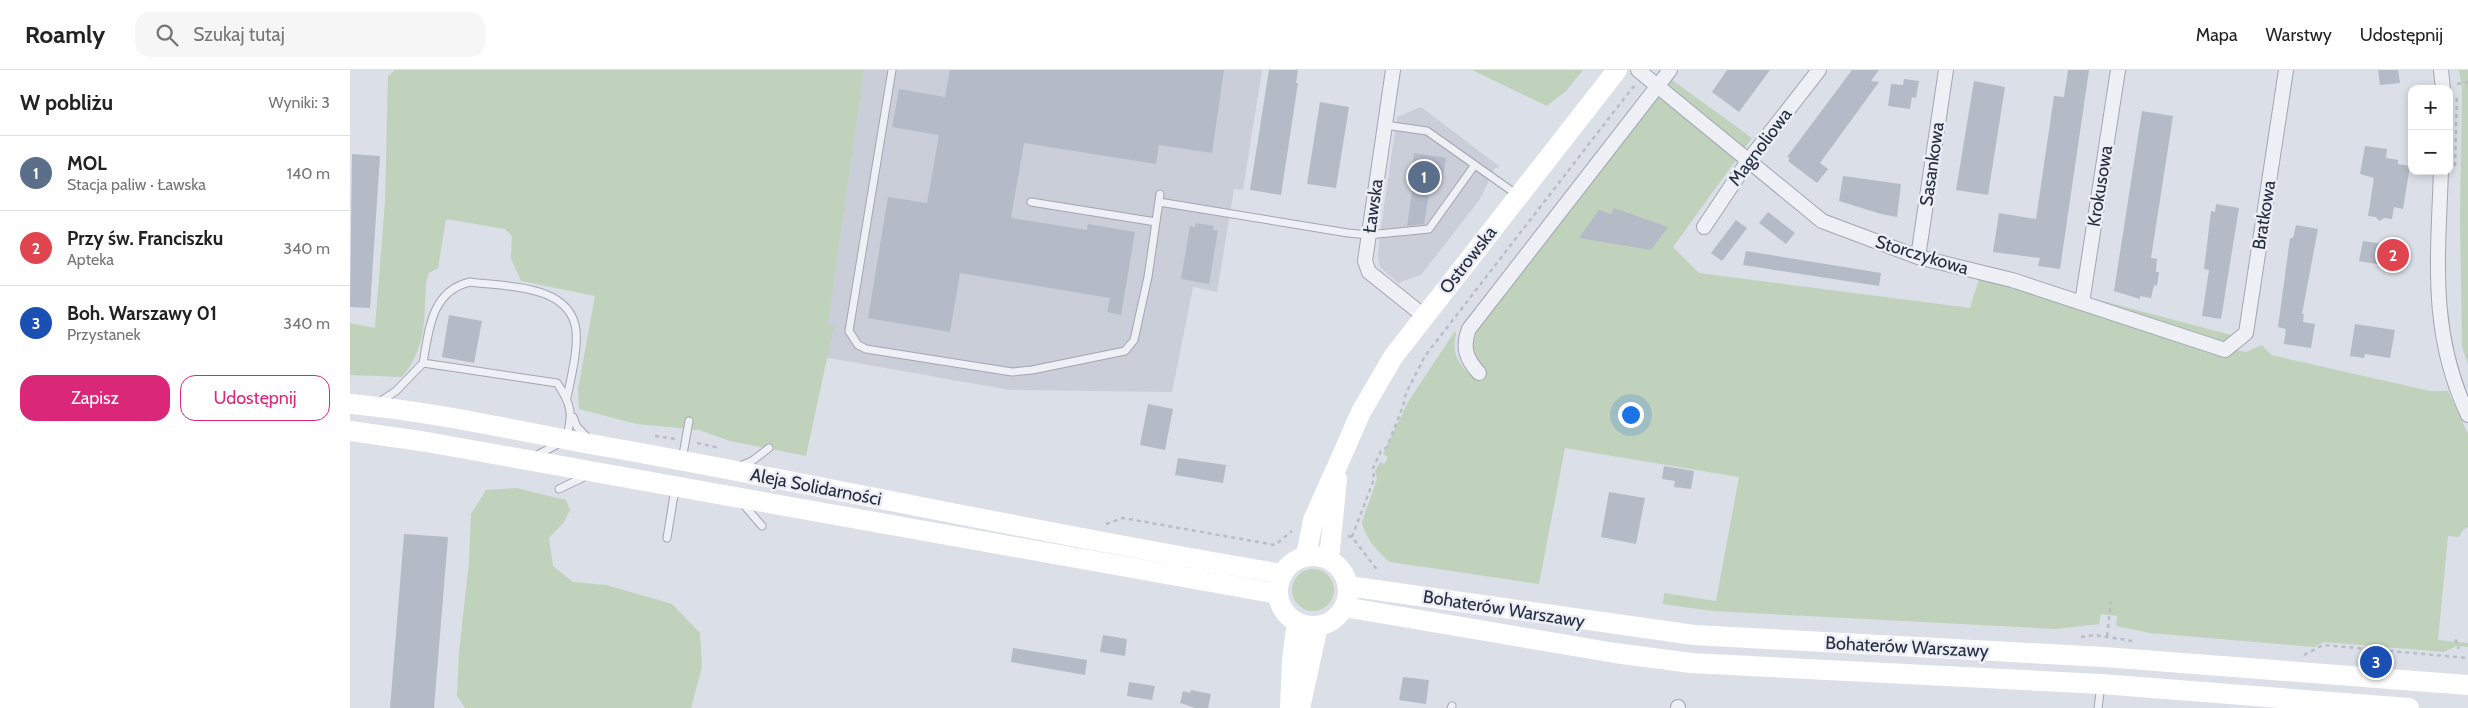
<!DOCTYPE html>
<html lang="pl">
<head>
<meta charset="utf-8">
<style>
  :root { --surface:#fff; --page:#f6f6f6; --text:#222; --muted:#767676; --line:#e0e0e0; --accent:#db2777 }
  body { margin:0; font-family:Cabin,sans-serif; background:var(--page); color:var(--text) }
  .controls { position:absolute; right:15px; top:15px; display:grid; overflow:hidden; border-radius:10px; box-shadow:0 2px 8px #0003 }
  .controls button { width:45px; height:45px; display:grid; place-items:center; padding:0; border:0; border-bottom:1px solid var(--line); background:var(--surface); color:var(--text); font:25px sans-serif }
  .you { position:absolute; left:1280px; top:344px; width:18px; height:18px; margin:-12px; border:4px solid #fff; border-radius:50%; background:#1a73e8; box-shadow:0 0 0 8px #1a73e833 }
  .badge { display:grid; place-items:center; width:32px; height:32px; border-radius:50%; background:var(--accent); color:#fff; font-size:16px; font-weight:700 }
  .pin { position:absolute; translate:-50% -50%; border:2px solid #fff; box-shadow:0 1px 5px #0006 }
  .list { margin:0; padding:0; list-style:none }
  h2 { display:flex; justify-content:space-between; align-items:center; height:65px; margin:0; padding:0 20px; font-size:21px }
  h2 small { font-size:16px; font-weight:400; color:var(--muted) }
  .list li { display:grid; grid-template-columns:32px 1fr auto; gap:15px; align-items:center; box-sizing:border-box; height:75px; padding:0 20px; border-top:1px solid var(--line) }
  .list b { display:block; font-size:19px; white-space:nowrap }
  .list p { margin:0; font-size:16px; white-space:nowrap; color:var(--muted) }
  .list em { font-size:16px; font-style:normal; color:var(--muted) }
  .actions { display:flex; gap:10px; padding:15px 20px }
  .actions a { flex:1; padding:11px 0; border:1px solid var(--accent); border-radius:15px; text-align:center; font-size:18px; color:var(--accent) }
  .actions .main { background:var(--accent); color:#fff }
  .icon { flex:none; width:28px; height:28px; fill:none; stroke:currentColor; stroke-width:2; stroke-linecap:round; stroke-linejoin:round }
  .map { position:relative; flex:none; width:2118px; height:638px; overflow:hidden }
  header { display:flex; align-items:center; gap:30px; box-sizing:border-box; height:70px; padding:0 25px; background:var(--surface); border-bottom:1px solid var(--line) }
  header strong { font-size:24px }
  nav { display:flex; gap:28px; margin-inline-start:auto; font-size:18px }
  .search { width:350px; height:45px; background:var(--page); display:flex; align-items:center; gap:12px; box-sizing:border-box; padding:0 18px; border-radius:15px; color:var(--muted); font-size:19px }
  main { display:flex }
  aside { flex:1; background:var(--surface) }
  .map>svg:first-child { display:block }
  .built { fill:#c9ced9 }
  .green { fill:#c0d1bc }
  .building { fill:#b5bac7 }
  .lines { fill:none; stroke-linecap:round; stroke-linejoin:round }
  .lane-casing { stroke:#a1a6b1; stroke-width:9 }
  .street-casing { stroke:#a1a6b1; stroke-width:16 }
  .path { stroke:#babdc5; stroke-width:2.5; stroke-dasharray:4 4; stroke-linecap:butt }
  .lane { stroke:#eef0f5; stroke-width:7 }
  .street { stroke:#eef0f5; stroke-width:14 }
  .secondary { stroke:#fff; stroke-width:20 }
  .labels { text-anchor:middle; stroke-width:5; stroke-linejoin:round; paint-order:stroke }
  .street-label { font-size:18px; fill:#252c3e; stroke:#ebeef5 }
</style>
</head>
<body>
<header>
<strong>Roamly</strong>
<div class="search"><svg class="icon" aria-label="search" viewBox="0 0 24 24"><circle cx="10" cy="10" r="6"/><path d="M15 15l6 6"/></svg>Szukaj tutaj</div>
<nav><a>Mapa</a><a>Warstwy</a><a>Udostępnij</a></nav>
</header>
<main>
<aside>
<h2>W pobliżu<small>Wyniki: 3</small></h2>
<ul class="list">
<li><span class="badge" style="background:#5c6f8a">1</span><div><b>MOL</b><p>Stacja paliw · Ławska</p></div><em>140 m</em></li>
<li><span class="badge" style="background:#e0444e">2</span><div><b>Przy św. Franciszku</b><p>Apteka</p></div><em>340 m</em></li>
<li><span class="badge" style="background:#1a4fb4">3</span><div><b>Boh. Warszawy 01</b><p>Przystanek</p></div><em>340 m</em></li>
</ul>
<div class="actions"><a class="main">Zapisz</a><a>Udostępnij</a></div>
</aside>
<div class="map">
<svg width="2118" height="638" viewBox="0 0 2118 638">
  <rect width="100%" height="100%" fill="#dbdfe7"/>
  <!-- built -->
  <path class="built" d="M514 0H912L893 120 884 119 867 222 843 217 822 322 660 320 473 287Z
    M1071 37 1150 97 1145 98 1130 129 1071 205 1048 213 1030 197 1028 187 1030 164 1047 47Z"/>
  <!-- green -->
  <path class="green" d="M45 0H514L478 254 484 256 456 386 380 371 349 360 287 354 229 339 228 319 245 226 171 211 161 188 162 166 155 159 96 149 88 198 79 203 76 212C74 248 77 278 52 307L0 305V253L25 258 35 132 38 6Z
    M1122 0H1233L1216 21 1197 36Z
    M2109 0H2118V295L2112 276 2110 147 2112 20Z
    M1322 10 1402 68 1323 177 1349 203 1620 238 1632 199 1881 265 1875 278 1896 282 1912 275 1921 285 2080 321H2098L2118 364V457L2113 460 2109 467 2098 466 2088 570 2118 573V577L2106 576 2094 582 1974 572 1964 577 1800 563 1766 556 1767 546 1751 544 1749 554 1706 559 1362 541 1313 534 1314 523 1366 531 1389 407 1215 378 1189 514 1040 492C1029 484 1014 466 1012 452L1027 409 1025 401 1030 392 1034 394 1038 387 1033 384 1058 332 1105 261 1106 264C1101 283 1109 297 1125 308 1125 291 1120 275 1128 259Z
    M166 418 216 430 220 440 214 452 199 468 203 496 223 512 256 515 322 534 350 563 352 597 341 638H115L107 626 109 582 119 492 121 444 136 420Z
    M942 520a21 21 0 1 1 42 0a21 21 0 1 1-42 0Z"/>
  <!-- building -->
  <path class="building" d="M600 0H874L862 83 809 75 806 94 674 73 661 148 737 160 738 154 785 162 771 245 757 242 760 228 610 203 600 262 518 248 538 127 577 133 589 65 542 57 549 19 595 27Z
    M919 0H948L946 13H948L931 125 900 120Z
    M1377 0H1420L1389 42 1362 22Z
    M1502 0H1529L1521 11 1529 12 1470 93 1478 99 1467 113 1438 91 1440 88 1437 87Z
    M1718 0H1739L1710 199 1688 196 1690 188 1643 182 1649 143 1686 149 1704 26 1714 27Z
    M2028 0H2048L2050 13 2030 15Z
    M1554 9 1569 11 1566 28 1562 27 1560 39 1538 36 1541 14 1553 15Z
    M1624 11 1655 17 1638 125 1606 120Z
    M970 32 999 37 986 118 957 114Z
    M1792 41 1823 46 1801 188 1807 189 1806 202H1809L1807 216 1804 215 1801 228 1790 226V229L1764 221Z
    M2015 76 2037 79 2036 88 2048 90V94L2060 96 2053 139 2044 137 2042 149 2034 148 2029 151 2026 147 2018 146 2024 108 2010 104Z
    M1064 83 1096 88 1092 113 1081 112 1074 154 1057 156 1064 109H1060Z
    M2 84 30 86 20 238 0 237Z
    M1493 106 1551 114 1547 147 1531 144 1489 131Z
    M1866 134 1889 138 1871 249 1852 246 1859 200 1854 199 1859 158 1861 141 1865 142Z
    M1264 138 1318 157 1301 180 1229 168 1249 140 1261 144Z
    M1418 142 1445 163 1436 174 1409 153Z
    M1386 150 1397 158 1372 191 1361 183Z
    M846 153 864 156 863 160 868 161 859 214 831 209 840 156 845 157Z
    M1946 155 1968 159 1952 244H1954L1953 252 1965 254 1961 278 1934 274 1936 259 1928 257 1940 168H1943Z
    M2013 171 2054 177 2052 188 2056 193 2049 198 2009 191Z
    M1396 181 1531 203 1529 216 1393 195Z
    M99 245 132 251 124 293 92 287Z
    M2005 254 2045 260 2040 288 2015 284 2014 288 2000 286Z
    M798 334 823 339 815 380 790 375Z
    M828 388 876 395 873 413 825 405Z
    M1314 396 1344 401 1341 419 1324 417 1325 411 1312 409Z
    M1259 422 1295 428 1286 474 1251 467Z
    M54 464 98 467 84 638H40Z
    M753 565 777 569 775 586 750 582Z
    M663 578 737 590 735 605 661 592Z
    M1053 607 1079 610 1076 634 1049 630Z
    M779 612 805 616 802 630 777 626Z
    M841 620 861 624 858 638H845L830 633 833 621 840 623Z"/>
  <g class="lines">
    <!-- lane casing -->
    <g class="lane-casing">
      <path id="lane" d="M542 0 499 261 508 275 516 279 662 302 682 300 775 281 784 270 798 207 810 124
        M1035 55 1077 61 1166 124
        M681 132 806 152
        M809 132 998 163 1018 165 1079 159 1124 96
        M73 293C79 260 81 221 120 212 156 217 220 214 226 260 228 281 221 307 217 328
        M28 333 46 321 73 293 207 313C222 335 223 344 216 370L187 385
        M223 347 227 357 238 368
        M332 390 339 351
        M390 396 402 391 419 378
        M209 419 236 406
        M393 434 412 456
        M317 468 325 419
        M1101 638 1102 636
        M1748 638 1751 615"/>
    </g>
    <!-- street casing -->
    <g class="street-casing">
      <path id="street" d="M1043 0 1015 191 1019 202 1074 246
        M1288 0 1472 151 1568 187 1662 210 1875 280 1896 263 1936 0
        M2091 0 2093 19
        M2091 101C2088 188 2079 263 2118 345
        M1354 157 1398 91 1469 0
        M1568 187 1596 0
        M1732 233 1768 0
        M1129 303C1116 289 1112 277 1119 259L1320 0
        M1328 638V637"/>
    </g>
    <!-- path -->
    <path class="path" d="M2107 14 2118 12
      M2105 96 2107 24
      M305 366 326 369
      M347 373 370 378
      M756 454 773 448 925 475 942 461
      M998 466 1002 467 1028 501
      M1002 467 1024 409 1023 398 1031 381 1037 377 1053 336 1056 323 1075 286 1283 17H1286
      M1757 566 1761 532
      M1731 567 1745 565 1782 571
      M2105 570 2109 574 2108 579
      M1954 585 1973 575 2118 588"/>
    <!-- lane -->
    <use href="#lane" class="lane"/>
    <!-- street -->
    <use href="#street" class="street"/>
    <!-- secondary -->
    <path class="secondary" d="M0 334C88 342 176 363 263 378 487 418 708 467 933 504
      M0 361 77 372 928 524
      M956 486 963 450 989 392 1011 342 1043 287 1267 0
      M928 521a35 35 0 1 1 70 0a35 35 0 1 1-70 0Z
      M979 489 987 409
      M998 516 1344 565 1754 587 2118 615
      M994 537 1265 583 1341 593 1751 614 2059 638
      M940 638 942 589 947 552
      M950 638 968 556"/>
  </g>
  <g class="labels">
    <!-- street labels -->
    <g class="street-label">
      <text transform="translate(1410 77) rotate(-53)" y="6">Magnoliowa</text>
      <text transform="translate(1582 94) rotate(-82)" y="6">Sasankowa</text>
      <text transform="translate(1750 116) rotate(-81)" y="6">Krokusowa</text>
      <text transform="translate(1023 136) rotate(-82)" y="6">Ławska</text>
      <text transform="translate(1914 145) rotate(-81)" y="6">Bratkowa</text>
      <text transform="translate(1572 185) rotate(17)" y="6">Storczykowa</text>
      <text transform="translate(1118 190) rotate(-52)" y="6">Ostrowska</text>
      <text transform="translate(466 417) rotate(11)" y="6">Aleja Solidarności</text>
      <text transform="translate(1154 539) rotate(9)" y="6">Bohaterów Warszawy</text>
      <text transform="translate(1557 577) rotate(3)" y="6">Bohaterów Warszawy</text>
    </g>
  </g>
</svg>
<div class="controls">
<button>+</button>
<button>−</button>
</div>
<div class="you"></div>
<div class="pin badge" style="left:1074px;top:107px;background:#5c6f8a">1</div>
<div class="pin badge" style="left:2043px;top:185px;background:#e0444e">2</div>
<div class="pin badge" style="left:2026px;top:592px;background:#1a4fb4">3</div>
</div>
</main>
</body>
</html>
